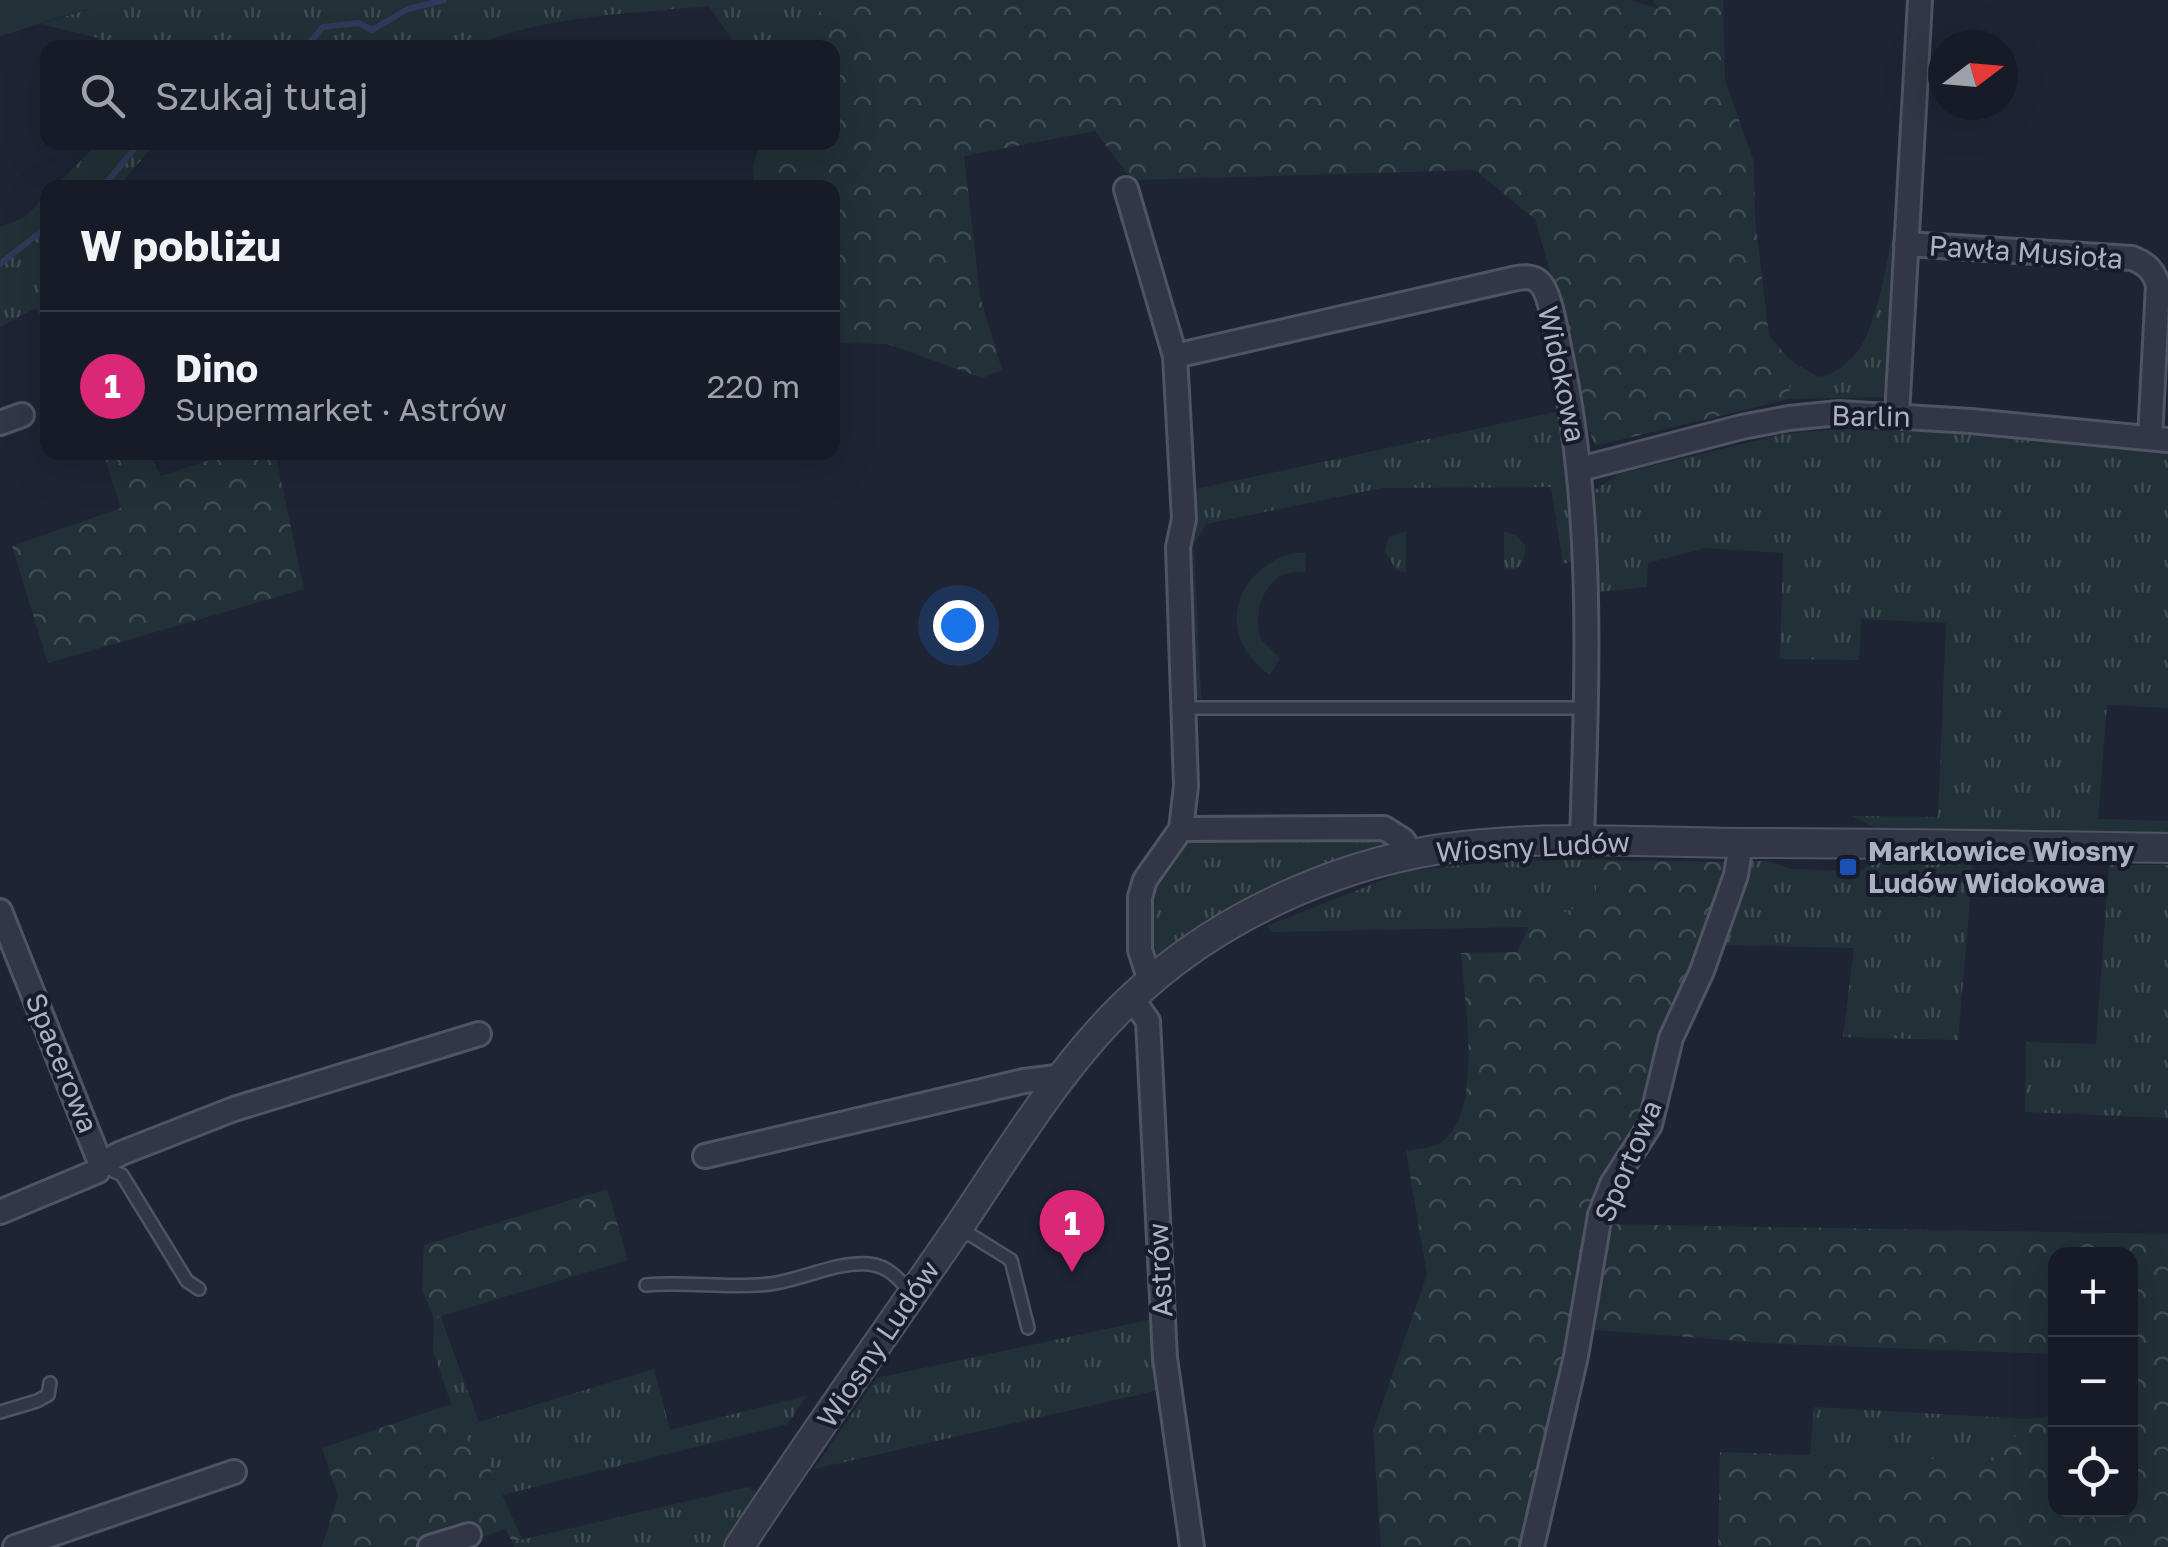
<!DOCTYPE html>
<html lang="pl">
<head>
<meta charset="utf-8">
<style>
  :root { --surface:#171b28; --page:#242834; --text:#f1f3f6; --muted:#9ea1a8; --line:#363945; --accent:#db2777 }
  body { margin:0; font-family:"Golos Text",sans-serif; background:var(--page); color:var(--text) }
  .controls { position:absolute; right:30px; bottom:30px; display:grid; overflow:hidden; border-radius:20px; box-shadow:0 10px 40px #0002 }
  .controls button { width:90px; height:90px; display:grid; place-items:center; padding:0; border:0; border-bottom:2px solid var(--line); background:var(--surface); color:var(--text); font:50px sans-serif }
  .compass { position:absolute; left:1928px; top:30px; width:90px; height:90px; border-radius:50%; background:var(--surface); box-shadow:0 10px 40px #0002; rotate:74deg }
  .you { position:absolute; left:958px; top:625px; width:35px; height:35px; margin:-25px; border:8px solid #fff; border-radius:50%; background:#1a73e8; box-shadow:0 0 0 15px #1a73e833 }
  .badge { display:grid; place-items:center; width:65px; height:65px; border-radius:50%; background:var(--accent); color:#fff; font-size:32px; font-weight:700 }
  .pin { position:absolute; translate:-50% -82px; filter:drop-shadow(0 2px 5px #0008) }
  .pin::after { content:''; position:absolute; top:52px; width:35px; height:30px; background:inherit; clip-path:polygon(0 0,100% 0,50% 100%) }
  .list { margin:0; padding:0; list-style:none }
  h2 { display:flex; justify-content:space-between; align-items:center; height:130px; margin:0; padding:0 40px; font-size:42px }
  h2 small { font-size:32px; font-weight:400; color:var(--muted) }
  .list li { display:grid; grid-template-columns:65px 1fr auto; gap:30px; align-items:center; box-sizing:border-box; height:150px; padding:0 40px; border-top:2px solid var(--line) }
  .list b { display:block; font-size:38px; white-space:nowrap }
  .list p { margin:0; font-size:32px; white-space:nowrap; color:var(--muted) }
  .list em { font-size:32px; font-style:normal; color:var(--muted) }
  .icon { flex:none; width:55px; height:55px; fill:none; stroke:currentColor; stroke-width:2; stroke-linecap:round; stroke-linejoin:round }
  .map { position:relative; flex:none; width:2168px; height:1547px; overflow:hidden }
  .search { position:absolute; background:var(--surface); box-shadow:0 10px 40px #0002; left:40px; top:40px; width:800px; height:110px; display:flex; align-items:center; gap:25px; box-sizing:border-box; padding:0 35px; border-radius:20px; color:var(--muted); font-size:38px }
  .panel { position:absolute; background:var(--surface); box-shadow:0 10px 40px #0002; left:40px; top:180px; width:800px; height:280px; border-radius:20px }
  .map>svg:first-child { display:block }
  .grass { fill:url(#grass-tufts) }
  .forest { fill:url(#forest-crowns) }
  .green { fill:#223137 }
  .lines { fill:none; stroke-linecap:round; stroke-linejoin:round }
  .stream { stroke:#31395a; stroke-width:6 }
  .service-casing { stroke:#505364; stroke-width:16 }
  .minor-casing { stroke:#505364; stroke-width:28 }
  .tertiary-casing { stroke:#505364; stroke-width:32 }
  .service { stroke:#333646; stroke-width:11 }
  .minor { stroke:#333646; stroke-width:22 }
  .tertiary { stroke:#333646; stroke-width:28 }
  .transit-dot { fill:#1a4fb4; stroke:#181c2a; stroke-width:4 }
  .labels { text-anchor:middle; stroke-width:8; stroke-linejoin:round; paint-order:stroke }
  .street-label { font-size:28px; fill:#acb0c3; stroke:#181c2a }
  .poi-label { font-size:28px; font-weight:bold; fill:#acb0c3; stroke:#181c2a; text-anchor:start }
</style>
</head>
<body>
<div class="map">
<svg width="2168" height="1547" viewBox="0 0 2168 1547">
  <defs>
    <pattern id="grass-tufts" width="24" height="20" patternUnits="userSpaceOnUse" patternTransform="scale(2.5)"><rect width="24" height="20" fill="#223137"/><path d="M3 7l-1-3M5 7V3M7 7l1-3M15 17l-1-3M17 17v-4M19 17l1-3" fill="none" stroke="#3f4c52"/></pattern>
    <pattern id="forest-crowns" width="20" height="18" patternUnits="userSpaceOnUse" patternTransform="scale(2.5)"><rect width="20" height="18" fill="#223137"/><path d="M2 6a3 3 0 1 1 6 0M12 15a3 3 0 1 1 6 0" fill="none" stroke="#3f4c52"/></pattern>
  </defs>
  <rect width="100%" height="100%" fill="#1f2435"/>
  <!-- grass -->
  <path class="grass" d="M118 0H825L802 48 737 47 709 6C628 14 544 15 468 48L102 47 98 38 41 24Z
    M99 142 156 143 118 187H55Z
    M1901 187 1888 397 1789 399 1790 360 1818 377C1834 375 1852 361 1861 346 1881 316 1893 226 1901 187Z
    M47 195V328L36 308 0 327V227L24 218Z
    M1560 411 1567 434 1574 560 1563 564 1551 487 1382 488 1206 524 1194 545 1201 698H1189L1185 552 1196 513V489Z
    M1840 429 2024 436 2168 450V708L2107 705 2098 819 2168 821V836L1888 834 1852 816 1938 817 1946 623 1861 619 1859 660 1780 659 1783 553 1705 548 1648 563 1647 587 1597 592 1595 490 1618 474 1784 434Z
    M1406 531V573L1396 570 1385 551 1389 537Z
    M1504 531 1517 536 1525 545C1526 561 1521 572 1504 570Z
    M1184 836H1380L1384 843 1381 853 1157 960 1151 956 1150 881Z
    M1596 860 1597 899 1529 927 1271 932 1267 926 1406 871 1502 861Z
    M1745 861H1768L1791 869 1860 871 1876 863 1973 864 1958 1040 1843 1037 1854 948 1719 945Z
    M2109 865H2168V1118L2025 1112 2026 1042 2096 1044Z
    M440 1315 479 1422 654 1369 670 1430 806 1396 788 1424 502 1495 482 1451 474 1454 451 1404 433 1350 434 1318Z
    M1153 1319 1159 1390 814 1469 877 1378Z
    M1814 1407 2028 1419 1997 1461 1810 1455Z
    M748 1487 758 1493 754 1511 728 1547H514L512 1542Z"/>
  <!-- forest -->
  <path class="forest" d="M825 0H1630L1659 9 1653 0H1723L1725 80 1754 162 1755 219 1769 336 1790 360 1789 399 1595 446 1581 408 1557 296 1535 219 1475 170 1132 180 1095 131 964 156 980 296 1002 370 982 378 888 344 833 343 832 188 754 187 753 164 761 143 832 142V48L802 47Z
    M103 453H148L161 476 231 453H275L304 589 48 663 12 546 121 508Z
    M1596 860 1728 862 1718 908 1642 1123 1584 1268 1527 1547H1381L1373 1430 1427 1275 1406 1151C1417 1149 1435 1148 1443 1141 1484 1109 1464 1000 1461 953L1517 952 1529 927 1596 899Z
    M607 1189 628 1260 434 1318 422 1290 424 1245Z
    M1603 1224 2168 1234V1547H1718L1720 1452 1997 1461 2028 1419 2048 1416 2055 1410 2056 1510H2130V1254H2056L2055 1354 1781 1344 1585 1329Z
    M451 1404 473 1453 482 1451 522 1539 512 1542 506 1529 452 1547H322L338 1496 322 1448Z"/>
  <!-- green -->
  <path class="green" d="M0 0H118L0 36Z
    M1293 553H1306L1305 572C1266 568 1253 607 1260 639L1280 658 1270 675C1215 637 1232 571 1293 553Z"/>
  <g class="lines">
    <!-- stream -->
    <path class="stream" d="M291 48 306 47 323 27 359 23 372 30 408 9 444 0
      M102 188 140 142
      M0 264 48 226"/>
    <!-- service casing -->
    <g class="service-casing">
      <path id="service" d="M1183 708H1585
        M101 1165 122 1175 187 1281 199 1289
        M958 1227 1011 1260 1028 1328
        M646 1285C688 1281 728 1289 770 1284 802 1280 837 1261 869 1264 889 1266 900 1280 912 1294
        M0 1412 37 1401 48 1395 50 1383"/>
    </g>
    <!-- minor casing -->
    <g class="minor-casing">
      <path id="minor" d="M1126 189 1175 356 1184 519 1178 547 1186 786 1181 829 1145 880 1140 897V950L1150 981
        M1906 244 2132 258C2147 264 2153 270 2158 285L2150 438
        M1175 356 1517 278C1524 277 1533 276 1539 282 1550 291 1556 332 1559 347 1595 513 1587 673 1582 841
        M1897 415 1920 0
        M0 423 22 415
        M1580 469 1742 427 1789 418 1839 413 1971 421 2168 440
        M1181 829 1384 828 1403 840 1412 855
        M0 911 101 1165 98 1171 0 1212
        M1131 997 1148 1021 1165 1358 1192 1547
        M705 1156 1024 1081 1065 1076
        M101 1165 119 1154 234 1109 479 1034
        M15 1547 234 1472
        M430 1547 469 1535
        M1532 1547 1576 1356 1600 1215 1612 1184 1650 1125 1671 1038 1702 971 1736 875 1741 843"/>
    </g>
    <!-- tertiary casing -->
    <g class="tertiary-casing">
      <path id="tertiary" d="M739 1547C810 1439 885 1334 958 1228 1015 1144 1069 1051 1146 985 1231 910 1352 858 1464 846 1557 835 1652 843 1746 843 1886 843 2027 846 2168 848"/>
    </g>
    <!-- service -->
    <use href="#service" class="service"/>
    <!-- minor -->
    <use href="#minor" class="minor"/>
    <!-- tertiary -->
    <use href="#tertiary" class="tertiary"/>
  </g>
  <!-- markers -->
  <rect class="transit-dot" x="1838" y="857" width="20" height="20" rx="5"/>
  <g class="labels">
    <!-- street labels -->
    <g class="street-label">
      <text transform="translate(2026 252) rotate(4)" y="10">Pawła Musioła</text>
      <text transform="translate(1562 374) rotate(78)" y="10">Widokowa</text>
      <text transform="translate(1871 416) rotate(1)" y="10">Barlin</text>
      <text transform="translate(1533 847) rotate(-3)" y="10">Wiosny Ludów</text>
      <text transform="translate(62 1063) rotate(68)" y="10">Spacerowa</text>
      <text transform="translate(1628 1161) rotate(-67)" y="10">Sportowa</text>
      <text transform="translate(1160 1270) rotate(-93)" y="10">Astrów</text>
      <text transform="translate(878 1344) rotate(-56)" y="10">Wiosny Ludów</text>
    </g>
    <!-- poi labels -->
    <g class="poi-label">
      <text x="1868" y="861">Marklowice Wiosny<tspan x="1868" dy="32">Ludów Widokowa</tspan></text>
    </g>
  </g>
</svg>
<div class="controls">
<button>+</button>
<button>−</button>
<button><svg class="icon" aria-label="locate" viewBox="0 0 24 24"><circle cx="12" cy="12" r="6"/><path d="M12 2v4M12 18v4M2 12h4M18 12h4"/></svg></button>
</div>
<svg class="compass" viewBox="-18 -18 36 36"><path d="M0-13l5 13h-10z" fill="#e53935"/><path d="M0 13l5-13h-10z" fill="#9ea1a8"/></svg>
<div class="you"></div>
<div class="pin badge" style="left:1072px;top:1272px">1</div>
<div class="search"><svg class="icon" aria-label="search" viewBox="0 0 24 24"><circle cx="10" cy="10" r="6"/><path d="M15 15l6 6"/></svg>Szukaj tutaj</div>
<section class="panel">
<h2>W pobliżu<small></small></h2>
<ul class="list">
<li><span class="badge">1</span><div><b>Dino</b><p>Supermarket · Astrów</p></div><em>220 m</em></li>
</ul>
</section>
</div>
</body>
</html>
